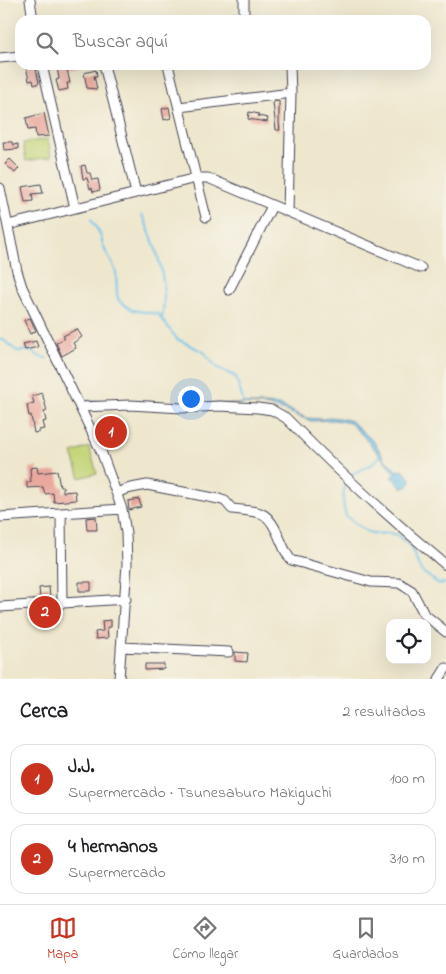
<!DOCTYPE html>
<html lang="es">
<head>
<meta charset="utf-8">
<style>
  :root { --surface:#fff; --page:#f2f2f2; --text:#202124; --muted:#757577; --line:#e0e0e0; --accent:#c8321e }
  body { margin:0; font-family:"Indie Flower",sans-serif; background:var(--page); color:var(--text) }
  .controls { position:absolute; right:15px; bottom:15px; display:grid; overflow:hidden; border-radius:10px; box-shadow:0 5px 20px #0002 }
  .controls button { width:45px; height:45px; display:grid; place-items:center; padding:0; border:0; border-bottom:1px solid var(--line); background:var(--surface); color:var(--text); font:25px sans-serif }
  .you { position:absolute; left:190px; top:398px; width:18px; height:18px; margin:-12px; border:4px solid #fff; border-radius:50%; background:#1a73e8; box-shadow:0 0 0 8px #1a73e833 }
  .badge { display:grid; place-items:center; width:32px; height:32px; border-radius:50%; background:var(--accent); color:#fff; font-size:16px; font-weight:700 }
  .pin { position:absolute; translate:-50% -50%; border:2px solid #fff; box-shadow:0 1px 5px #0006 }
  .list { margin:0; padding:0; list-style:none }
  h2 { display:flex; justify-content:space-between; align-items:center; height:65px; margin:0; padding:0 20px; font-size:21px }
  h2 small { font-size:16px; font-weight:400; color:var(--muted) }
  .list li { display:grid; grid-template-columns:32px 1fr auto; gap:15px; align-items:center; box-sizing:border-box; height:70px; margin:0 10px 10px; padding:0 10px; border:1px solid var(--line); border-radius:15px }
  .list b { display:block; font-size:19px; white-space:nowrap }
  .list p { margin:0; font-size:16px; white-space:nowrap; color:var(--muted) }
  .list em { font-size:16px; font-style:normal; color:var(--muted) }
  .icon { flex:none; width:28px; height:28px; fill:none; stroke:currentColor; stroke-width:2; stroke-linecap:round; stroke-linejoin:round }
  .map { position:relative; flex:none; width:446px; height:679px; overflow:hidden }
  .search { position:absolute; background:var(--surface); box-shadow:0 5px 20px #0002; left:15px; right:15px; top:15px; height:55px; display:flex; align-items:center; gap:12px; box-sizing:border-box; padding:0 18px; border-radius:15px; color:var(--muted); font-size:19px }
  .sheet { height:225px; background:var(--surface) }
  nav { display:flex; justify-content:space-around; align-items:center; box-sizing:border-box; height:70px; border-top:1px solid var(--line); background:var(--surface); font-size:14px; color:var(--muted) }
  nav a { display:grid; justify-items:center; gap:2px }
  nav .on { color:var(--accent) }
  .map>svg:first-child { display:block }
  .pitch { fill:#c2d476; stroke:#727b58 }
  .water { fill:url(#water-ripples); stroke:#487293 }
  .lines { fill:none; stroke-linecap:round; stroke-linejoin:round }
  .stream { stroke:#6ec2eb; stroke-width:2 }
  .building { fill:#e9a89d }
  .minor-casing { stroke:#414051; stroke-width:11 }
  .minor { stroke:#fff; stroke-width:9 }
</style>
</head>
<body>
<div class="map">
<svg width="446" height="679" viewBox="0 0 446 679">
  <defs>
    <pattern id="water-ripples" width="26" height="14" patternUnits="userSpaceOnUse" patternTransform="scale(1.25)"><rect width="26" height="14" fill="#6ec2eb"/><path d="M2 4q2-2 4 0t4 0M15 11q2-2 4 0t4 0" fill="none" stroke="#5fa6ca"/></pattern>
  </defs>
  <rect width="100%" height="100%" fill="#f7f3e8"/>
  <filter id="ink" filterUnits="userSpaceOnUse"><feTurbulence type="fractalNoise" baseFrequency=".02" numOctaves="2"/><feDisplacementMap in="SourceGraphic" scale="10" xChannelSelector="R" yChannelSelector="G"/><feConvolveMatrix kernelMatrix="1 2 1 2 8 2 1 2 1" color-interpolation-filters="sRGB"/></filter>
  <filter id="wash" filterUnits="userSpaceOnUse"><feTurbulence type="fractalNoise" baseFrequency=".0096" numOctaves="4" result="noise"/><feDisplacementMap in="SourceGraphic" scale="20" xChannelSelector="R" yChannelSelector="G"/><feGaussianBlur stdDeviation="1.12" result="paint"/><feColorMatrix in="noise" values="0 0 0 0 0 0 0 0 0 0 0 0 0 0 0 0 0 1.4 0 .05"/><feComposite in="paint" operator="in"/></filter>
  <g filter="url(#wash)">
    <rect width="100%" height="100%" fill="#eee7cd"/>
    <!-- pitch -->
    <path class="pitch" d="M48 139 51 157 26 161 23 143Z
      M89 447 97 473 80 478 72 453Z"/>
    <!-- water -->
    <path class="water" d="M84 401H134L179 404H264L279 405 306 418 324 419 330 417 345 419 351 421 374 442 384 458 397 471 403 470 411 480C410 485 407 488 402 488L392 478 395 473 364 437 350 423 345 422 334 420 311 421 283 410 265 405 228 404 178 406 84 402Z"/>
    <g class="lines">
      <!-- stream -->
      <path class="stream" d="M142 215C157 246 169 283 162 318
        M91 219 100 234 104 248 116 271 117 294 119 301 132 310 158 314 177 339 204 352 216 367 236 377 244 404
        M0 340 2 339 17 351H31L40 357 47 358
        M348 476C357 471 378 464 380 455
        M345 480 343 503 346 516 357 525 366 531 375 534 390 533 397 535 410 546 421 571 439 584 446 583"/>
    </g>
    <g id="blocks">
      <!-- building -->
      <path class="building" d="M26 65H35L39 83 34 85 33 80 29 81Z
        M65 65H78V67L67 69 70 83H67L68 89 59 91 56 80 59 79 57 67Z
        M96 70 97 76H94L97 89 87 88 84 73Z
        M279 101V123L280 130H276L273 102Z
        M169 107 171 118 164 120 162 109Z
        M249 112 259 114 258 116 268 118 267 122 248 119Z
        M44 113 49 136 36 137 35 129 28 130 26 118Z
        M3 142H12L13 145 18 144V149L4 150Z
        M10 159 19 168 15 173 5 164Z
        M85 165 87 173H90L92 180 98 179 100 190 93 192 92 188 90 189 87 178 83 179 81 166Z
        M41 184 43 193 32 194 33 201 25 202 22 187Z
        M30 318 36 331 30 334 24 320Z
        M77 329 82 337 73 343 76 348 62 356 56 343 65 338 63 336Z
        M36 341 38 347 25 350 23 344Z
        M42 393 47 411 44 412 46 421 42 422 44 429 39 430V432L34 433 31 415 29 416 27 405 34 403 32 396Z
        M37 467 38 473 57 471 60 487H63V492L75 491 76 500 54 502 53 493 45 494 43 487 27 488V482H31L30 468Z
        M139 499 141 507 129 510 128 501Z
        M96 517 97 530H87L86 518Z
        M79 582H91V591H79Z
        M49 587 50 598H40L39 588Z
        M49 615 50 620 35 622 34 616Z
        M111 620V627H107L108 638 96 639 95 632 103 631 102 621Z
        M235 652 248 653 247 662 235 661Z
        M145 664H164V669L145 670Z"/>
    </g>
  </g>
  <g filter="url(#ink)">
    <use href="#blocks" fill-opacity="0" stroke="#414051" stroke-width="1"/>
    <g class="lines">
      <!-- minor casing -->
      <g class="minor-casing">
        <path id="minor" d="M30 0 33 20
          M244 0V20
          M0 58 20 56
          M42 65 75 208
          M104 65 136 193
          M168 65 206 217
          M179 107 291 93
          M0 188 17 271 22 287 101 451 122 509 126 533 127 564 119 679
          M288 212 291 93 290 65
          M8 225 196 178H208L421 268
          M229 290 272 206
          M80 407 130 405 182 408 219 406 258 408 272 410 286 418C337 470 390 519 446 565
          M117 493 126 489 147 485 219 499 225 501 232 509C262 512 268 510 280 539 283 546 286 554 291 560L371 582 399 583 412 591 424 614 446 632
          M61 513 62 603
          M0 517 122 509
          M0 607 126 599
          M121 647 229 652
          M439 679 446 668"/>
      </g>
      <!-- minor -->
      <use href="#minor" class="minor"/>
    </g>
  </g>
</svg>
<div class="controls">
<button><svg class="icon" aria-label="locate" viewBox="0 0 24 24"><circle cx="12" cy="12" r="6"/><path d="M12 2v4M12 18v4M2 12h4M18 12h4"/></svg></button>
</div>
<div class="you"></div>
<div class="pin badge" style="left:111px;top:432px">1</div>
<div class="pin badge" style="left:45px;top:612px">2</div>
<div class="search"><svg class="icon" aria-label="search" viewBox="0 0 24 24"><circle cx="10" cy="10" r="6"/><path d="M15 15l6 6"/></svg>Buscar aquí</div>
</div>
<section class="sheet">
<h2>Cerca<small>2 resultados</small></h2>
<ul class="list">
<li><span class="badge">1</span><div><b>J.J.</b><p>Supermercado · Tsunesaburo Makiguchi</p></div><em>100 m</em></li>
<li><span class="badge">2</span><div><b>4 hermanos</b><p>Supermercado</p></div><em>310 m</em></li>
</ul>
</section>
<nav>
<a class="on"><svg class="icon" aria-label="map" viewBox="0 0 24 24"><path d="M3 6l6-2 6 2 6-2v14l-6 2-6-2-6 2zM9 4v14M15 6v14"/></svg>Mapa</a>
<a><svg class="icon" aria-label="directions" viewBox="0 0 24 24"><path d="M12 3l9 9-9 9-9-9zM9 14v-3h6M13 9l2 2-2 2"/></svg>Cómo llegar</a>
<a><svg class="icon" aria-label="saved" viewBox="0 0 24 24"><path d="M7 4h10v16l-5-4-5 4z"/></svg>Guardados</a>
</nav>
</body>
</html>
